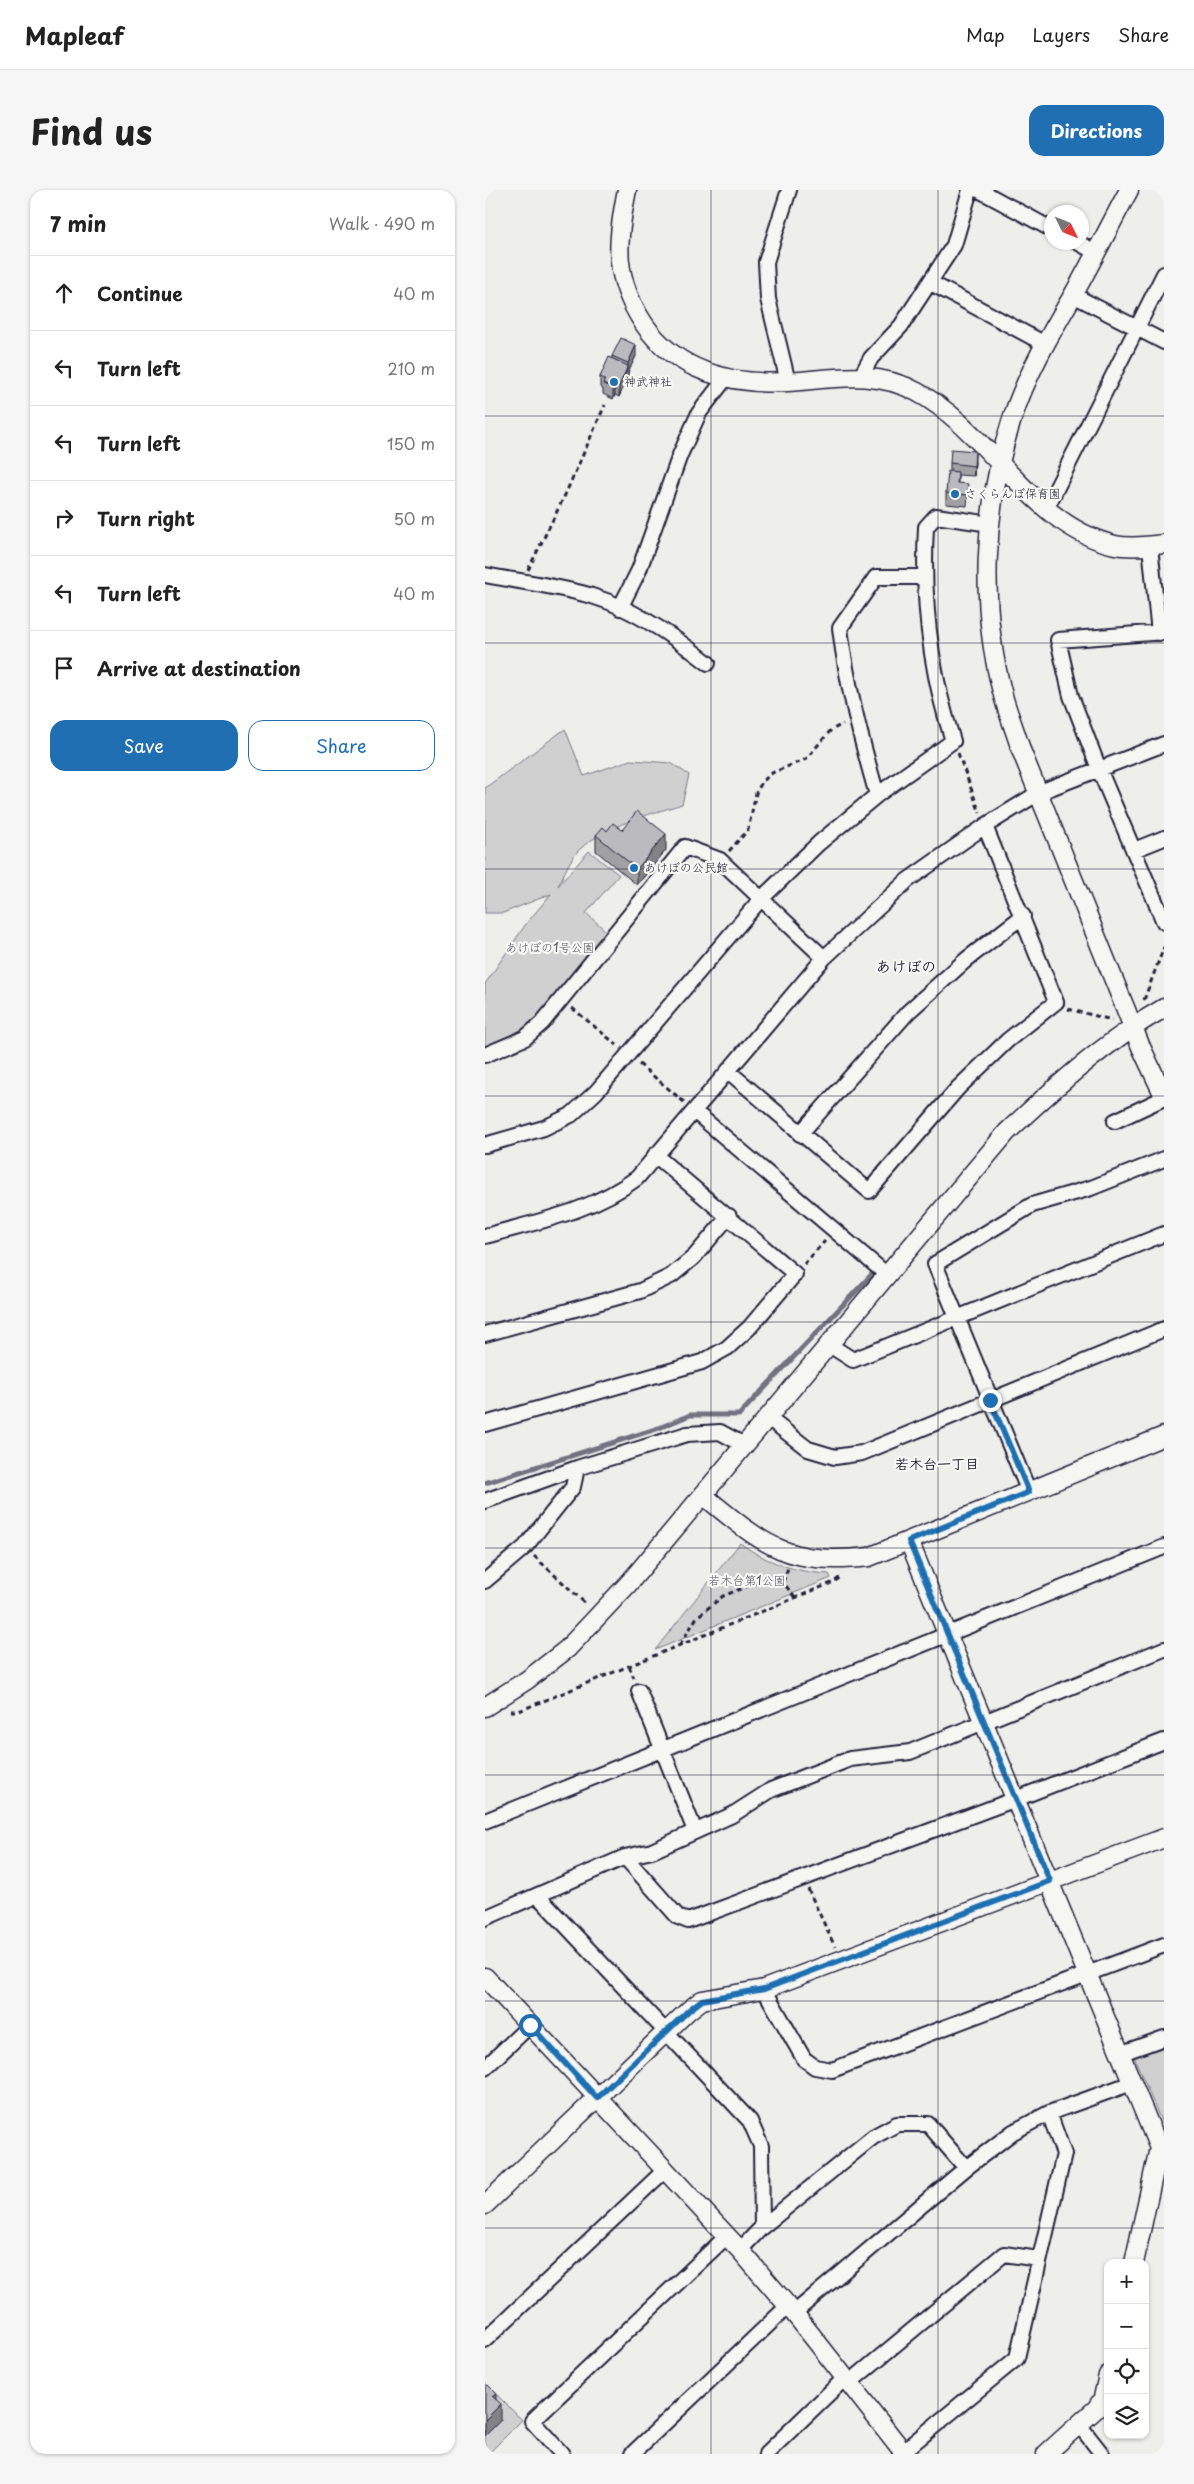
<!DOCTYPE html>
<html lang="en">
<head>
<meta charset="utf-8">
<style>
  :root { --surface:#fff; --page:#f6f6f6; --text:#222; --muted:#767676; --line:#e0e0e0; --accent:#1f6fb2 }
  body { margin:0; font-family:"Playpen Sans","Klee One",sans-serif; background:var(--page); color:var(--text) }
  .controls { position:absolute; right:15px; bottom:15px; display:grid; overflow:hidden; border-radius:10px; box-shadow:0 1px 4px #0004 }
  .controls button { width:45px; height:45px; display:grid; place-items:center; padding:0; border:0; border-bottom:1px solid var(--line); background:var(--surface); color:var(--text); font:25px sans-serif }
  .compass { position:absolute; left:559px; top:15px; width:45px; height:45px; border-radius:50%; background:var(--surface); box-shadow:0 1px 4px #0004; rotate:133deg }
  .stop { position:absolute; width:15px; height:15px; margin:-11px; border:4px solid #1f6fb2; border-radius:50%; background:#fff }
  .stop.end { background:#1f6fb2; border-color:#fff; box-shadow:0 1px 5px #0008 }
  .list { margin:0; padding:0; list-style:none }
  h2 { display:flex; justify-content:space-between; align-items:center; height:65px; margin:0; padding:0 20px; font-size:21px }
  h2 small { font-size:16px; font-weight:400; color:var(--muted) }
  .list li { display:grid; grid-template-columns:32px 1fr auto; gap:15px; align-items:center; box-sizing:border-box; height:75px; padding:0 20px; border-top:1px solid var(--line) }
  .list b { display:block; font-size:19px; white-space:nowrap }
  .list em { font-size:16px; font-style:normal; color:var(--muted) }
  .actions { display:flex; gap:10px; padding:15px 20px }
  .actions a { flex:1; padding:11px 0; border:1px solid var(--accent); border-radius:15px; text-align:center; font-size:18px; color:var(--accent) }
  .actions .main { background:var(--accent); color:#fff }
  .icon { flex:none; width:28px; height:28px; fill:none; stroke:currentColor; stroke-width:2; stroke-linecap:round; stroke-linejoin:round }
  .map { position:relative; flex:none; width:679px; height:2264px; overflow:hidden; border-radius:15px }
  header { display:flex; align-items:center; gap:30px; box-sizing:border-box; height:70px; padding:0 25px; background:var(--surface); border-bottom:1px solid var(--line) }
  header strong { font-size:24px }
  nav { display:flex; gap:28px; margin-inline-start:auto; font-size:18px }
  .intro { display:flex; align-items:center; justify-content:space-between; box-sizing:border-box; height:120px; padding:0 30px }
  h1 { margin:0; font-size:35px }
  .button { padding:12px 22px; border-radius:15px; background:var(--accent); color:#fff; font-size:18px; font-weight:700 }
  main { display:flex; gap:30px; padding:0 30px }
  aside { flex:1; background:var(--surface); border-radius:15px; box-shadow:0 1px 4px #0004 }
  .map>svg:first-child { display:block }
  .green { fill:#d0d0d1; stroke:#797986 }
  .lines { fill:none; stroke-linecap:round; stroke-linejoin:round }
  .stream { stroke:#727281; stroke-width:5 }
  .minor-casing { stroke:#22223b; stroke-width:18 }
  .tertiary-casing { stroke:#22223b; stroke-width:21 }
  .path { stroke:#22223b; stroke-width:3; stroke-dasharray:5 4; stroke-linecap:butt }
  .minor { stroke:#f6f6f2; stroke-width:14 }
  .tertiary { stroke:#f6f6f2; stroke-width:18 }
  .wall { fill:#a1a1a4; stroke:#22223b }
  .shaded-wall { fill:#838386; stroke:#22223b }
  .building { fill:#bbbbbf; stroke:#22223b }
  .route { stroke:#1f6fb2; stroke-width:6 }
  .grid { fill:none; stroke:#22223b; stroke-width:1; stroke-opacity:0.55 }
  .poi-dot { fill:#1f6fb2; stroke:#f6f6f2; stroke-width:2 }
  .labels { text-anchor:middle; stroke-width:4.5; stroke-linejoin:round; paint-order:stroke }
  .poi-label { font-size:12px; fill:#22223b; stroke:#f6f6f2; text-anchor:start }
  .park-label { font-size:12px; fill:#565668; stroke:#f6f6f2 }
  .neighbourhood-label { font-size:14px; font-weight:bold; fill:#22223b; stroke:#f6f6f2 }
  .quarter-label { font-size:15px; font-weight:bold; fill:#22223b; stroke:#f6f6f2 }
</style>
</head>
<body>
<header>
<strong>Mapleaf</strong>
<nav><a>Map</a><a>Layers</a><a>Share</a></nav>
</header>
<div class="intro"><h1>Find us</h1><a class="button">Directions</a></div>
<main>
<aside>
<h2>7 min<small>Walk · 490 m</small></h2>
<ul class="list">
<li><svg class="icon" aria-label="ahead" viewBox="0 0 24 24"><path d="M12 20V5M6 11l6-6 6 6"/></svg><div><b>Continue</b></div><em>40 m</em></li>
<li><svg class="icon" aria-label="left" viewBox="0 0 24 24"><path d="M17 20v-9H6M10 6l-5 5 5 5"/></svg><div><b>Turn left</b></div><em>210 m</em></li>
<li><svg class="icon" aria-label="left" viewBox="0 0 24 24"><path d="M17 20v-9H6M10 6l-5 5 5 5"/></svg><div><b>Turn left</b></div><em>150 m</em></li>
<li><svg class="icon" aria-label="right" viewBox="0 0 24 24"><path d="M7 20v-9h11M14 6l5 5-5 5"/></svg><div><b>Turn right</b></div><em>50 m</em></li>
<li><svg class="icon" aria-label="left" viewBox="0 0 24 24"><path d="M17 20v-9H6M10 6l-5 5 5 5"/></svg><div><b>Turn left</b></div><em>40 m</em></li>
<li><svg class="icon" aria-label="arrive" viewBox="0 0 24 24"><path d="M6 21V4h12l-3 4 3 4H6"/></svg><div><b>Arrive at destination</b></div></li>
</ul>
<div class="actions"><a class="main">Save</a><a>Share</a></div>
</aside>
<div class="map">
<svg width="679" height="2264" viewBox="0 0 679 2264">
  <rect width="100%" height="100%" fill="#eeeeeb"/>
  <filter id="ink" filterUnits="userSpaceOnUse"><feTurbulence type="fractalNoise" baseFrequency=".02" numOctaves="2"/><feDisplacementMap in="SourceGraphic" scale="10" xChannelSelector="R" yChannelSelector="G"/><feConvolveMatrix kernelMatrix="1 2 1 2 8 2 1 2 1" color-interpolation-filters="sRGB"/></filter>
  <g filter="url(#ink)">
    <!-- green -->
    <path class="green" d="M80 539 99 586 145 570 186 573 204 585 197 614C163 625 122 635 95 659 85 668 79 685 73 696L104 661 134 685 101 723 121 741 61 818 41 837 0 858V794L41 734 66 704 18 723H0V598Z
      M255 1353C282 1373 311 1382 344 1384L346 1388 170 1460Z
      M679 1856V1938L649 1867Z
      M0 2193 37 2230 3 2264H0Z"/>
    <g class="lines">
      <!-- stream -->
      <path class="stream" d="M0 1293 174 1238 205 1225H254L389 1082"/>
      <!-- minor casing -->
      <g class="minor-casing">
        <path id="minor" d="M494 0 566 39
          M592 52 610 62
          M446 93 560 154
          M588 105 679 152
          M376 186 386 168 416 136 469 55 485 0
          M303 192 283 109 281 72 304 0
          M561 319 679 84
          M665 356 674 443
          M0 385C36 392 75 396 110 407 149 419 191 448 223 473
          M135 418 154 380 195 265 214 223 240 189
          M679 442 573 450 586 506 614 579 679 732
          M392 605C376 549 362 496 355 438L391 387H438
          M649 660 679 648
          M0 865 40 848 57 833 200 657 235 670 339 768
          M243 881 384 1001 473 898 523 850 571 812 500 636
          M209 921 401 1084
          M630 931 679 908
          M315 944 423 822 482 769 538 726
          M0 955 59 938 86 925 111 902 275 710 334 653 392 605 468 551C445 481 437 411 441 337L451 326 505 334
          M0 1046C54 1031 106 1022 152 988L339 768 423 690 500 636 555 602 679 554
          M0 1144 155 1101 186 1086 209 1067 244 1026
          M343 1154 368 1170 679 1044
          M282 1227 323 1259 350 1267 377 1263 679 1139
          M0 1234 217 1172 242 1158 264 1138 310 1084 170 965
          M544 1302 450 1074 547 1015 606 998 679 969
          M0 1311 92 1278 202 1244 235 1242 259 1255
          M0 1391 40 1357 88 1297 92 1278
          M154 1501 210 1641
          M0 1631 679 1357
          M140 1667 193 1727 203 1731 531 1609 679 1551
          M53 1706 265 1931 276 1956 277 2037
          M0 1728 140 1667 167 1661 247 1625 286 1600 365 1569 425 1562 679 1459
          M279 1799 319 1869 330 1877 347 1880 679 1755
          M637 1863 679 1848
          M0 1878 45 1835
          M255 2060 277 2037 388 1947 412 1934H443L481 1978
          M309 2123 481 1978 528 1942 564 1923 647 1893
          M0 2150 180 1980
          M364 2193 519 2064 554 2069
          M595 2236 617 2264
          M77 2264 47 2231 242 2046
          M147 2264 303 2116
          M281 2264 360 2188
          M415 2264 532 2168 579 1964 564 1923"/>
      </g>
      <!-- tertiary casing -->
      <g class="tertiary-casing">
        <path id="tertiary" d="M142 0C131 53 128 87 159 134 192 182 247 195 302 192 347 189 389 179 432 202 505 241 547 337 630 355 645 358 664 356 679 354
          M644 0C625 35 607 72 587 107 564 146 541 186 527 229 498 318 494 420 519 509 524 526 531 543 536 560L656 857 679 906
          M218 1305C279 1355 301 1376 384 1367L679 1246
          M424 1351 674 1958 649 2073
          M0 1517 42 1490 82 1459 144 1393 522 942C571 896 621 851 679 818
          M0 1787 255 2060 309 2123 420 2264
          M0 2015 204 1820 217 1810 279 1799 679 1648
          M561 2264 612 2218 618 2208 623 2185"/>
      </g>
      <!-- path -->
      <path class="path" d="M43 380 80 305 120 215
        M473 563 495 623
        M244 661 263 640 271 603 277 592 287 583 321 569 346 540 358 534
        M659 810 679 757
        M87 818 132 855
        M583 819 627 830
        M154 874 199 912
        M319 1074 340 1051
        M49 1366 101 1414
        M298 1392 303 1378
        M195 1455 212 1427 238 1406 280 1389 298 1392 310 1408
        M144 1476 149 1488
        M25 1521H34L349 1392 357 1386
        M323 1699 350 1757"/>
      <!-- minor -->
      <use href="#minor" class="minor"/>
      <!-- tertiary -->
      <use href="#tertiary" class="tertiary"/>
    </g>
    <!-- wall -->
    <path class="wall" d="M127 166H151L143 182V187L134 207 130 205 128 209 118 204V199L115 197V187L127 169Z
      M490 272 489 286 473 285V293L483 304 482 316 461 314V303L465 282V273Z
      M137 640 181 660 152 695 111 661V645L122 641Z"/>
    <!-- shaded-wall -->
    <path class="shaded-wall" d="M151 155V166L143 182V187L134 207V196L143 178V173Z
      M130 194V205L128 209V198Z
      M490 261V272L489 286V276Z
      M181 644V660L152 695V679Z
      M11 2203V2218L7 2206Z
      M16 2214V2230L0 2246V2230Z"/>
    <!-- building -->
    <path class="building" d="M136 148 151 155 143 173 127 166Z
      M124 167 143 176 134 196 130 194 128 198 118 194 120 189 115 187Z
      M466 259 490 261 489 276 465 273Z
      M463 281 473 282 472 293 483 294 482 305 461 303Z
      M152 621 181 644 152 679 111 645 118 637 122 641 128 633 137 640Z
      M3 2195 11 2203 7 2206 16 2214 0 2230V2197Z"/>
  </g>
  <g class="lines" filter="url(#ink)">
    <!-- route -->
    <path class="route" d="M45 1835 112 1908 204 1820 217 1810 279 1799 565 1691 424 1351 544 1302 505 1210"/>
  </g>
  <!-- grid -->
  <path class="grid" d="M226 0V2264M453 0V2264M0 226H679M0 453H679M0 679H679M0 906H679M0 1132H679M0 1358H679M0 1585H679M0 1811H679M0 2038H679"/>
  <!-- markers -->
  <g class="poi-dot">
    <circle cx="129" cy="192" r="5"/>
    <circle cx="470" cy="304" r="5"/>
    <circle cx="149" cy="678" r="5"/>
  </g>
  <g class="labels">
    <!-- poi labels -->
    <g class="poi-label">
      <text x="139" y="196">神武神社</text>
      <text x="480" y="308">さくらんぼ保育園</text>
      <text x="159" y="682">あけぼの公民館</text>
    </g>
    <!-- park labels -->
    <g class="park-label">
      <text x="65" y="762">あけぼの1号公園</text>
      <text x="262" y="1395">若木台第1公園</text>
    </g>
    <!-- neighbourhood labels -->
    <g class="neighbourhood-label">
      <text x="452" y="1279">若木台一丁目</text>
    </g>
    <!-- quarter labels -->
    <g class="quarter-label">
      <text x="421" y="782">あけぼの</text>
    </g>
  </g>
</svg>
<div class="controls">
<button>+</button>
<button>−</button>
<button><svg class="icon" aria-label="locate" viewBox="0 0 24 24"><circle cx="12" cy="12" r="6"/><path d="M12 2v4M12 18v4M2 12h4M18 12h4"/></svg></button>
<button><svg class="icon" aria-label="layers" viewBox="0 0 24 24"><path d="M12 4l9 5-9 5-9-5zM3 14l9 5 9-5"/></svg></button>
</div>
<svg class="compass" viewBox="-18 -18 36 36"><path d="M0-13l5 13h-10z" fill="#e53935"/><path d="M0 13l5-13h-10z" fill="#767676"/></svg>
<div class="stop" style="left:45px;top:1835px"></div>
<div class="stop end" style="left:505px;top:1210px"></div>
</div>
</main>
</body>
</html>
